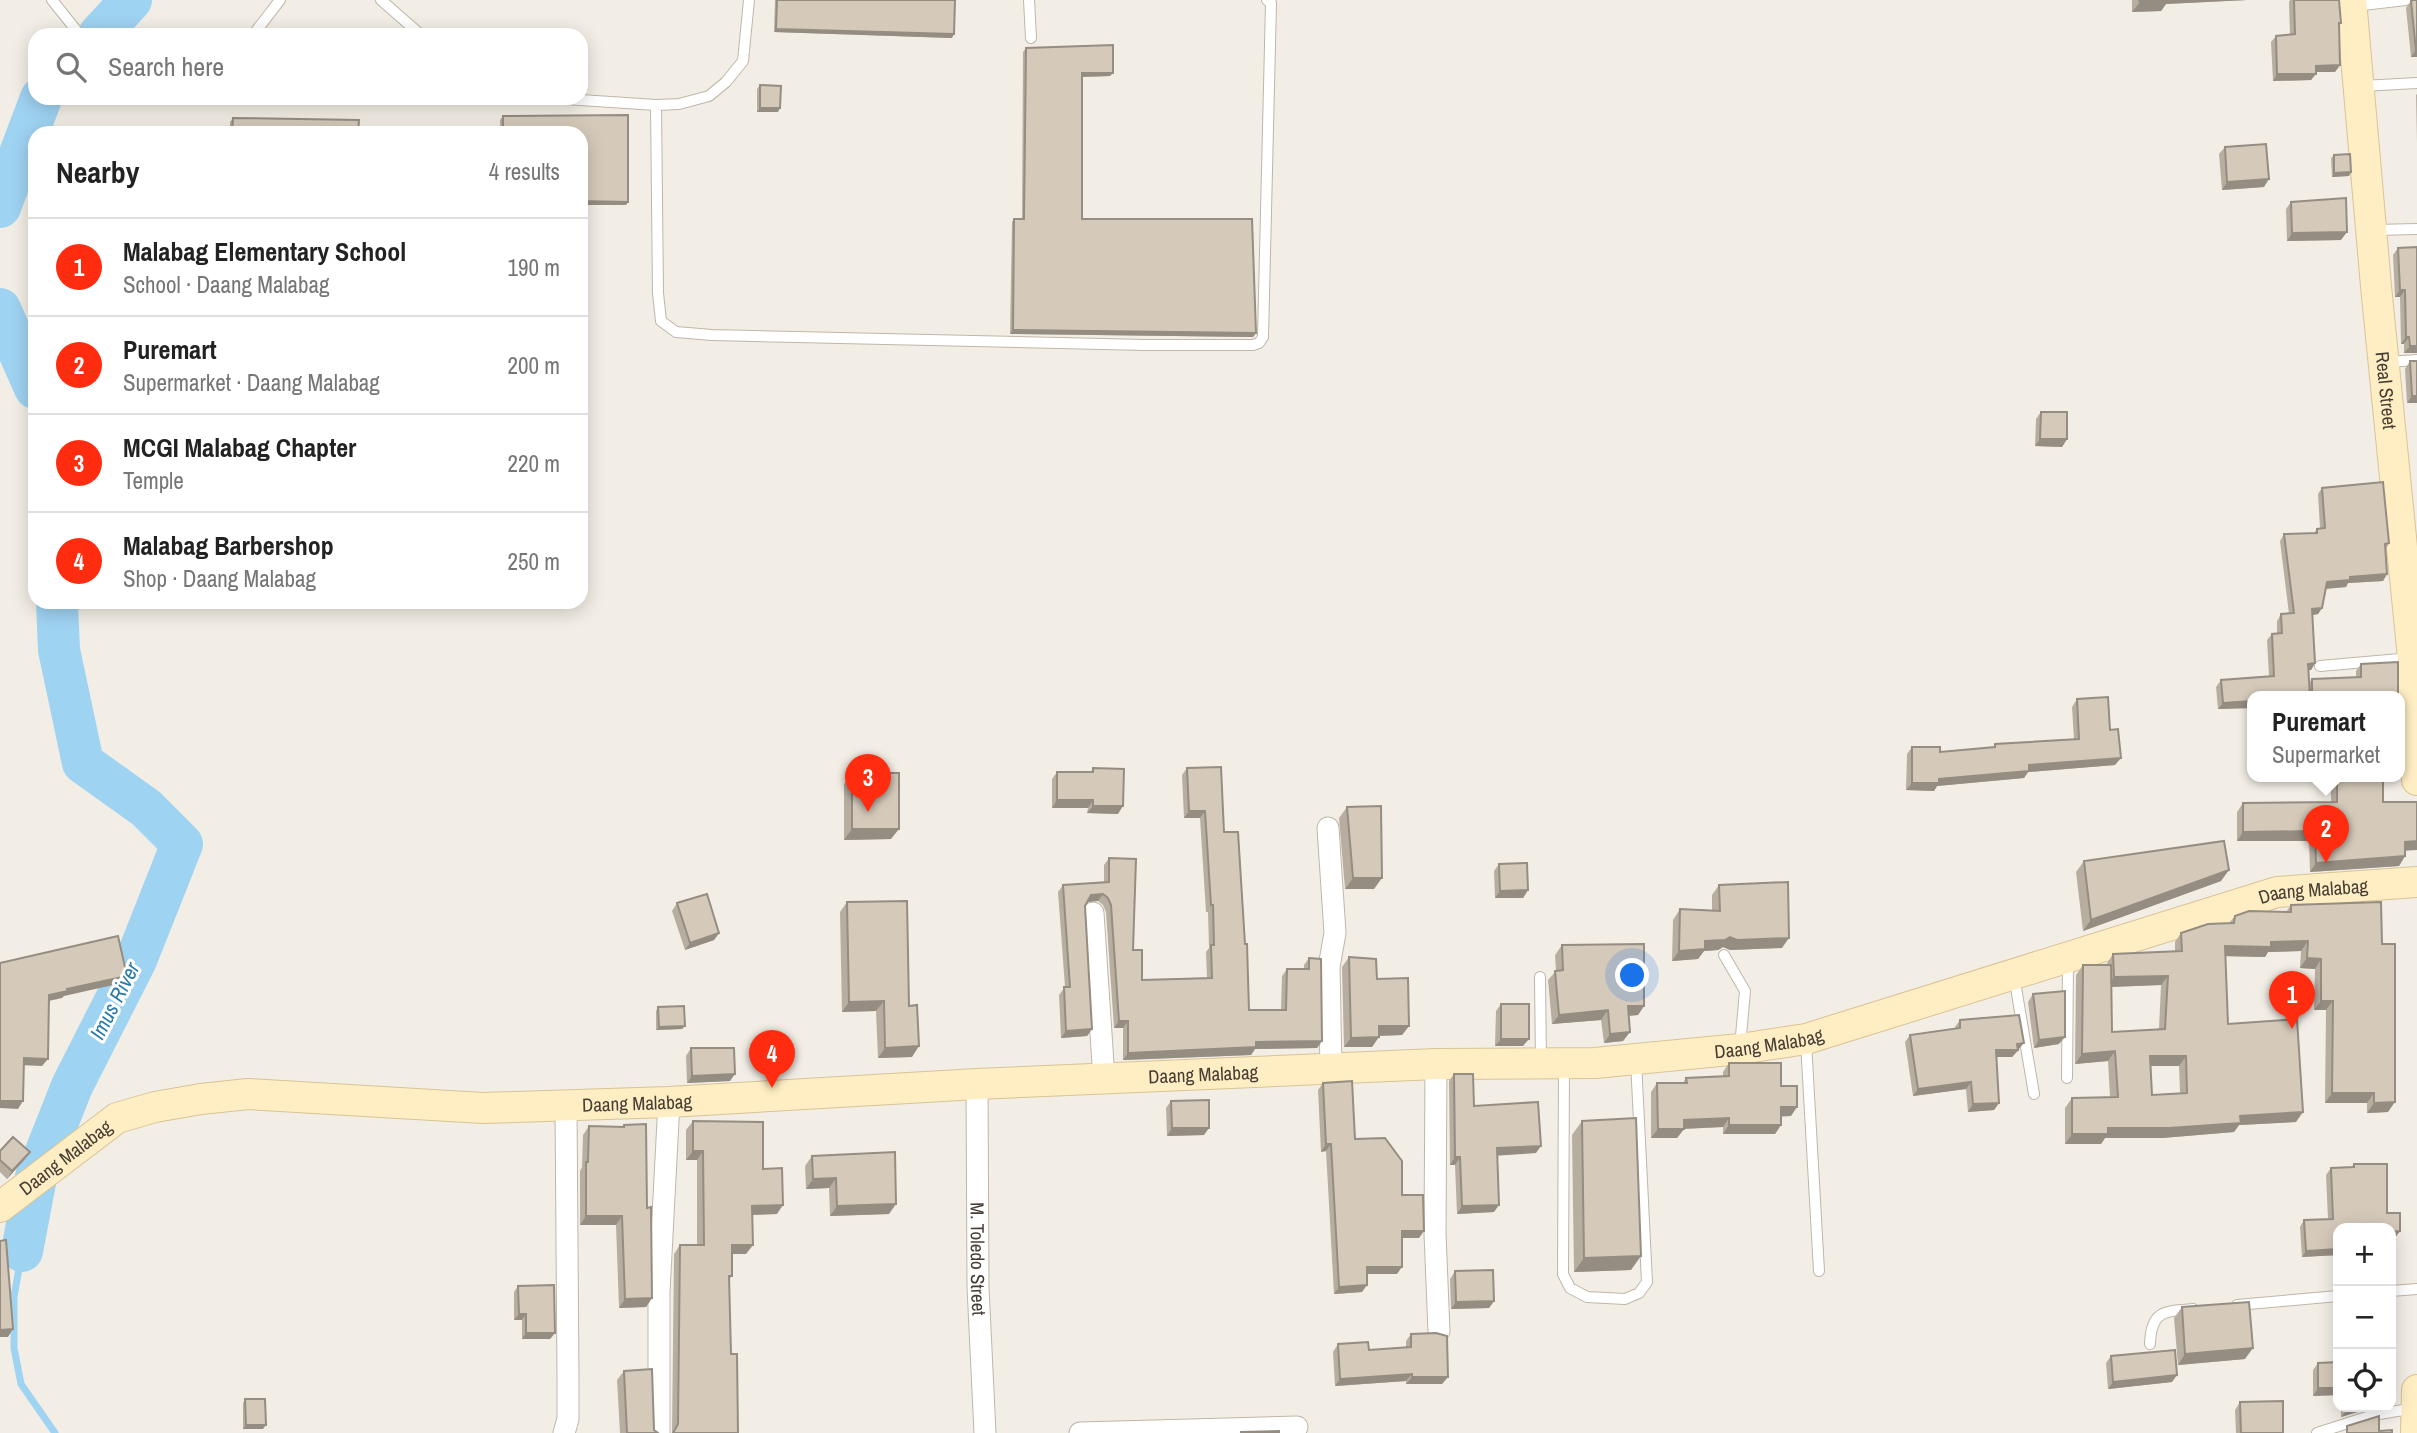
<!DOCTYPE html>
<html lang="en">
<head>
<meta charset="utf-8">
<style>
  :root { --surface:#fff; --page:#f2f2f2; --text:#222; --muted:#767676; --line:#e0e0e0; --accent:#ff2c10 }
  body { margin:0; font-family:"Archivo Narrow",sans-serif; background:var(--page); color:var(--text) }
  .controls { position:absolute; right:21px; bottom:21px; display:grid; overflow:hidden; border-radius:14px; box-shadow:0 4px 18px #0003 }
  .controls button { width:63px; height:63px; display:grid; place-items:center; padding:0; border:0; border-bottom:2px solid var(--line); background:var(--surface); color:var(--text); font:35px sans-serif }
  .you { position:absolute; left:1633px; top:976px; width:24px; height:24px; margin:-18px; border:5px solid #fff; border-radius:50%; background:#1a73e8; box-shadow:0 0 0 10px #1a73e833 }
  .badge { display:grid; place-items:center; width:46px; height:46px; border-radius:50%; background:var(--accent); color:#fff; font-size:23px; font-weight:700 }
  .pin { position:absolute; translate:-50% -58px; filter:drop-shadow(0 2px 4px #0008) }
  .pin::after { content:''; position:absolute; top:37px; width:24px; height:21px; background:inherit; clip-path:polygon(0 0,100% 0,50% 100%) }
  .popup { position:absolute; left:2247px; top:691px; width:158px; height:91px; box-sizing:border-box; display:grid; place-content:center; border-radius:14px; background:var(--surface); filter:drop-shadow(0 2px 5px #0005); font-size:23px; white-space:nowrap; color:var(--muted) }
  .popup b { font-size:26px; color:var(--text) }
  .popup::after { content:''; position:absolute; left:50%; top:100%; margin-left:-14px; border:14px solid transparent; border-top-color:var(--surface) }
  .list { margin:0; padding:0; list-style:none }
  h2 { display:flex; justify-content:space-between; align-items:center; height:91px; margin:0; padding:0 28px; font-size:30px }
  h2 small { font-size:23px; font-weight:400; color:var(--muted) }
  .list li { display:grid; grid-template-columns:46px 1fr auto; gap:21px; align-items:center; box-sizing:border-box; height:98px; padding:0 28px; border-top:2px solid var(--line) }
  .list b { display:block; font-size:26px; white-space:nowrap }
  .list p { margin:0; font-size:23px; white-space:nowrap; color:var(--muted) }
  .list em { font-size:23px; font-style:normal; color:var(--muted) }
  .icon { flex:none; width:38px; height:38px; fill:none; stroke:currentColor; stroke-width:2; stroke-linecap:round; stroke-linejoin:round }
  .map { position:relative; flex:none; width:2417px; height:1433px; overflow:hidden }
  .search { position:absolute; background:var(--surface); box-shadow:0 4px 18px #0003; left:28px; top:28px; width:560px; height:77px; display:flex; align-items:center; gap:18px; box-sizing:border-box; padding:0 24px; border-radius:21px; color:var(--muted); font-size:26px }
  .panel { position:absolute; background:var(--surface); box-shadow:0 4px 18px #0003; left:28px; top:126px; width:560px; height:483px; border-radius:21px }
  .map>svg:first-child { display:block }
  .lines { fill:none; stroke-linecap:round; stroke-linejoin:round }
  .stream { stroke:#9fd3f2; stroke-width:7 }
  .river { stroke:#9fd3f2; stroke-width:42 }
  .lane-casing { stroke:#bfb6a8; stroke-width:12 }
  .street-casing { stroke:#bfb6a8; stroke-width:23 }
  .secondary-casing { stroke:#d8c396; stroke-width:32 }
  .lane { stroke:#fff; stroke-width:10 }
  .street { stroke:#fff; stroke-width:21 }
  .secondary { stroke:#ffeec3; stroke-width:30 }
  .wall { fill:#b7aea0; fill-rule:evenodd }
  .shaded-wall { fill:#958d82 }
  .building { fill:#d5caba; stroke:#958d82; stroke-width:2; fill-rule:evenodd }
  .labels { text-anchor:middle; stroke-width:6; stroke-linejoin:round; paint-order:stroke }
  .street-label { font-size:19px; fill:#463e35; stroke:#fff }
  .water-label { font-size:21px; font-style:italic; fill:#2a7aac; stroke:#fff }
</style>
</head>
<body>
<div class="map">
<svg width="2417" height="1433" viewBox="0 0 2417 1433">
  <rect width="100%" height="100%" fill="#f3eee5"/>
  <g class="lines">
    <!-- stream -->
    <path class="stream" d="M22 1251 14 1297V1348L21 1384 55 1433"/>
    <!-- river -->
    <path class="river" d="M99 35 131 0
      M0 207 41 98
      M0 309 35 388
      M22 1251 36 1177 72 1086 136 960 182 844 146 808 83 763 59 650 57 602"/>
    <!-- lane casing -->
    <g class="lane-casing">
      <path id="lane" d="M52 0 80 35
        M381 0 421 35
        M1029 0 1031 38
        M2354 6 2406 0
        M253 35 280 0
        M2362 86 2417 83
        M550 98 656 105 679 104 709 96 726 82 743 61 749 0
        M656 105 658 293 661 321 676 332 712 335 1145 345H1253L1259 343 1263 337 1271 3 1267 0
        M2374 230 2417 229
        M2386 362 2417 360
        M2320 666 2411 658
        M1724 955 1745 991 1740 1047
        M2014 976 2034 1094
        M1540 977 1541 1062
        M1806 1042 1819 1271
        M1564 1065 1563 1274 1570 1288 1587 1297 1625 1299 1639 1293 1647 1282 1636 1061
        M2067 1078 2068 961
        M2391 1291 2417 1289
        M2237 1305 2338 1296
        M2150 1344C2151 1311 2164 1311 2193 1309
        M2317 1433 2373 1415 2415 1408"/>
    </g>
    <!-- street casing -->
    <g class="street-casing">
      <g id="street">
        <path d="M1328 828 1335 933 1329 967 1331 1069"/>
        <path d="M1093 913 1104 1079"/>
        <path d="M1436 1064 1435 1234 1439 1331"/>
        <path id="s1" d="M977 1084 978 1287 985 1433"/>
        <path d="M564 1433 568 1419V1378L566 1105"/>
        <path d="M659 1433V1292L669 1102"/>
        <path d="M1080 1433 1297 1427"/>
      </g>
    </g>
    <!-- secondary casing -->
    <g class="secondary-casing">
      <g id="secondary">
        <path id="s2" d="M2351 0 2376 286 2413 658 2417 780"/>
        <path id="s3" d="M0 1207 117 1118 155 1107 201 1099 248 1094 483 1108 669 1102 977 1084 1436 1064 1595 1063 1740 1049 1806 1039 2277 892 2417 882"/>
        <path d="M2416 1433 2417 1390"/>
      </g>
    </g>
    <!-- lane -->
    <use href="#lane" class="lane"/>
    <!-- street -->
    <use href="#street" class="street"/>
    <!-- secondary -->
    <use href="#secondary" class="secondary"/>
  </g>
  <!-- wall -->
  <path class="wall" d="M775 0H955L952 38 774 32Z
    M2132 0H2247L2166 4 2161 11 2132 12Z
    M2290 0H2339L2340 65 2335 72H2316L2311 80 2273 81 2271 42 2276 36 2290 35 2289 2Z
    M2411 1 2417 57H2411L2406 8Z
    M1026 48 1110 76 1082 77V219L1256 333 1253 337 1010 334 1012 222 1014 219H1022L1023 52Z
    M760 85 778 112H757V89Z
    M2417 94V143L2416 95Z
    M628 115V202L626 205H581V133H500V120L503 116Z
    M233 118 358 133H230V122Z
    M2225 147 2264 187 2222 190 2219 154Z
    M2334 155 2349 176 2332 177 2331 158Z
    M2291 202 2341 240 2287 241 2286 209Z
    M2398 248 2417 353H2404V344H2401L2400 297H2395L2393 255Z
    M2410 361H2417V403H2407L2405 369Z
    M2041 412 2067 439 2062 447 2035 446 2036 419Z
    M2322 488 2389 543 2386 549 2387 574 2383 581 2348 583 2346 587 2326 589 2322 608 2318 614 2312 615 2315 663 2311 670H2309V683L2312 679 2356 677V671L2361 664 2396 697H2252V708L2218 709 2216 687 2221 680 2269 676 2267 640 2272 634 2277 633V621L2281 614H2289L2280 541 2284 534 2314 533 2317 529 2320 528 2318 494Z
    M2077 699 2110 730 2115 765 2028 772 2024 778 1937 786 1934 791 1906 790 1907 754 1912 747 1940 752 1993 747 1995 744 2074 740 2072 707Z
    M1093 768 1118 814 1087 813 1088 808H1052V779L1057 772H1091Z
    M1187 768 1224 832 1249 1010H1281L1282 976 1287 969H1304V965L1309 958 1322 1041 1317 1048 1255 1049 1251 1055 1123 1060V1028H1114L1106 912 1103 905 1098 901 1087 902 1085 906 1092 1029 1087 1036 1061 1038 1059 995 1065 987 1058 892 1063 885 1104 883V865L1109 858 1142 980 1207 978 1206 952 1209 948 1208 912H1206L1200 818H1184L1182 775Z
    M852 773 891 839 844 840V784Z
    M2331 777H2383V802L2405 851V856L2399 866 2310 872 2309 841H2237V812L2243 803 2331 802Z
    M1347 807 1374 889H1345L1339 818Z
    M2084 861 2221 881 2083 931 2076 872Z
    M1499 864 1528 890 1523 898H1495L1494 871Z
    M1719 885 1782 948 1730 950 1723 947 1718 950 1704 951 1698 959 1672 961 1673 920 1680 909 1712 910V895Z
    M847 902 909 1006 912 1057 878 1058 876 1011 842 1012 840 912Z
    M2381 902 2388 1112 2367 1113V1103H2325L2326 1010H2314L2315 969 2300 968 2301 951 2268 952 2265 957 2225 956 2228 1024 2296 1122 2239 1125 2234 1132 2162 1138H2105L2101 1144H2065V1108L2072 1098 2110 1097 2108 1061 2075 1064 2076 975 2083 965H2106L2113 954 2175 951V942L2181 933 2229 923 2235 916 2286 912 2291 905ZM2161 985 2159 1029 2112 1032 2111 987ZM2150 1066H2179L2180 1093 2152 1095Z
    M677 903 719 933 714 940 685 950 672 911Z
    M1562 945 1644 1006 1638 1015 1629 1016 1630 1032 1623 1041 1604 1043 1601 1020 1552 1024 1548 980 1556 971 1555 955Z
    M1349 957 1377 979 1409 1026 1402 1035 1379 1036 1372 1047H1344L1342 967Z
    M2033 994 2059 1044 2034 1048 2028 1002Z
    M1501 1004 1523 1046H1495L1496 1011Z
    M658 1007 682 1029 656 1030V1011Z
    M1960 1020 2019 1050 2012 1057H1996L1999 1103 1994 1110 1968 1112 1966 1089 1913 1096 1905 1042 1910 1035 1955 1028V1027Z
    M691 1048 730 1081 687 1083 686 1056Z
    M1729 1063 1781 1086 1791 1116H1781V1125L1775 1134H1723V1127L1684 1129 1677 1138H1651V1092L1657 1083H1683L1686 1078 1723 1076V1072Z
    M1454 1074 1474 1106 1536 1153 1497 1155 1494 1212 1457 1214 1455 1165H1450L1449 1081Z
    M1323 1083 1355 1139 1402 1195 1419 1238H1402L1397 1274H1367L1362 1292 1334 1294 1326 1151 1321 1152 1318 1090Z
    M1171 1101 1204 1135 1167 1136 1166 1108Z
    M693 1121 763 1169 777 1214 752 1215 746 1254H732V1276L729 1280 731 1354 738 1433H672L674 1254 680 1245H697V1160H686V1130Z
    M1582 1121 1631 1270 1574 1272 1572 1135Z
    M624 1125 647 1208 652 1298 646 1307 619 1308 616 1225H580V1171L582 1167 583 1135 589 1126 622 1127Z
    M0 1151 25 1159 7 1179 0 1172Z
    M812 1156 889 1214 830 1216 829 1188 806 1189 805 1166Z
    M2354 1164 2387 1213 2395 1238H2391V1228H2338V1255L2302 1257 2300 1227 2304 1220 2328 1219 2326 1175 2331 1168 2351 1167Z
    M1455 1271 1494 1301 1489 1308 1451 1309 1450 1279Z
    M518 1286 555 1333 550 1339H522V1320H514V1292Z
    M2182 1307 2245 1359 2178 1365 2174 1318Z
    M1411 1334 1448 1377 1442 1384H1406V1381L1335 1386 1333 1352 1338 1344 1369 1350 1406 1348V1341Z
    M2111 1356 2172 1382 2108 1389 2106 1363Z
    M2338 1362V1395L2313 1396V1370L2318 1363Z
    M624 1371 654 1430 658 1433H620L617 1380Z
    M245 1399 263 1429H243V1403Z
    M2240 1402 2283 1433H2236L2235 1410Z
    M2341 1407H2374L2341 1417Z"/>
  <!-- shaded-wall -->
  <path class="shaded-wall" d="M2164 0H2247L2166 4 2161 11 2132 12 2140 2Z
    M776 29 954 34 952 38 774 32Z
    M2416 50H2417V57H2411Z
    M2340 65 2335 72H2311L2316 66Z
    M1082 73H1113L1110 76 1079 77Z
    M2277 74H2316L2311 80 2273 81Z
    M760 108H780L778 112H757Z
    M2351 172 2349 176 2332 177 2334 173Z
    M2269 179 2264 187 2222 190 2227 182Z
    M581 201 628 202 626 205H581Z
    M2347 232 2341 240 2287 241 2292 233Z
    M2400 290H2405L2400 297H2395Z
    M1013 330 1256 333 1253 337 1010 334Z
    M2406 337H2409L2404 344H2401Z
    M2410 346H2417V353H2404Z
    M2412 396H2417V403H2407Z
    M2040 439H2067L2062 447 2035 446Z
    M2387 574 2383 581 2348 583 2346 587 2322 589 2327 582 2350 577Z
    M2322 608 2318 614 2307 616 2312 609Z
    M2315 663 2311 670H2304L2308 664Z
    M2312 695H2398L2396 697H2311Z
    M2252 701V708L2218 709 2223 703Z
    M2121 758 2115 765 2028 772 2024 778 1937 786 1934 791 1906 790 1912 783 2029 765Z
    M1057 800H1093L1088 808H1052Z
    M1093 806H1123L1118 814 1087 813Z
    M1189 811H1205L1200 818H1184Z
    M852 829H899L891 839 844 840Z
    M2315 831 2309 841H2237L2243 832Z
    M2417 841V850L2399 851 2405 842Z
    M2405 856 2399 866 2310 872 2316 863Z
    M2229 870 2221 881 2083 931 2091 920Z
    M1353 878H1382L1374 889H1345Z
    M1528 890 1523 898H1495L1500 891Z
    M1103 894 1098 901 1086 902 1091 895Z
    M719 933 714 940 685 950 690 943Z
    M1730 937 1789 938 1782 948 1730 950 1723 947 1718 950 1704 951 1698 959 1672 961 1679 951 1705 941Z
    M2308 941 2301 951 2268 952 2265 957 2218 956 2225 946 2271 942Z
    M2307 958 2321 959 2315 969 2300 968Z
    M127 976 122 983 64 996 62 998 44 1002 49 995 67 989Z
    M2168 976 2161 985 2107 987 2114 977Z
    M884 1001 876 1011 842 1012 849 1002Z
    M2321 1001H2333L2326 1010H2314Z
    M1628 1006H1644L1638 1015 1622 1016Z
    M1608 1010 1601 1020 1552 1024 1559 1015Z
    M1119 1021H1128L1123 1028H1114Z
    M685 1026 682 1029 656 1030 659 1027Z
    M1379 1026H1409L1402 1035 1372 1036Z
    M1092 1029 1087 1036 1061 1038 1066 1031Z
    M1630 1032 1623 1041 1604 1043 1610 1034Z
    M1379 1037 1372 1047H1344L1351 1038Z
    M2065 1037 2059 1044 2034 1048 2039 1040Z
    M1501 1039H1529L1523 1046H1495Z
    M1322 1041 1317 1048 1255 1049 1251 1055 1123 1060 1128 1053 1256 1042Z
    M2024 1043 2012 1057H1991L1996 1050Z
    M919 1046 912 1057 878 1058 885 1048Z
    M2115 1051 2108 1061 2075 1064 2082 1054Z
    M2150 1056H2186L2179 1066H2143Z
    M24 1058 48 1059 42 1066 19 1065Z
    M735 1074 730 1081 687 1083 692 1076Z
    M1971 1082 1966 1089 1913 1096 1918 1089Z
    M2332 1093H2374L2367 1103H2325Z
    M0 1101H23L18 1109 0 1108Z
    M2395 1102 2388 1112 2367 1113 2374 1103Z
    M1999 1103 1994 1110 1968 1112 1973 1104Z
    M1781 1107H1797L1791 1116 1775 1117Z
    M2303 1112 2296 1122 2239 1125 2234 1132 2162 1138H2105L2101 1144H2065L2072 1134 2108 1128 2240 1116Z
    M1729 1118 1723 1127 1677 1129 1684 1120Z
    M1729 1125H1781L1775 1134H1723Z
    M1172 1128H1209L1204 1135 1167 1136Z
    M1658 1129H1684L1677 1138H1651Z
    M1326 1144H1331L1326 1151 1321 1152Z
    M1541 1146 1536 1153 1492 1156 1497 1148Z
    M693 1151H703L697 1160H686Z
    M30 1152 25 1159 7 1179 12 1171Z
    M1455 1157H1460L1455 1165H1450Z
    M836 1178 829 1188 806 1189 813 1179Z
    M896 1204 889 1214 830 1216 837 1206Z
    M783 1205 777 1214 746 1215 752 1206Z
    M1499 1205 1494 1212 1457 1214 1462 1206Z
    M586 1216H622L616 1225H580Z
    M1402 1231H1424L1419 1238H1397Z
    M2400 1231 2395 1238H2391V1232Z
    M732 1245H753L746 1254H726Z
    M2338 1249V1255L2302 1257 2306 1251Z
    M1641 1256 1631 1270 1574 1272 1584 1258Z
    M1367 1267H1402L1397 1274H1361Z
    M1367 1285 1362 1292 1334 1294 1339 1287Z
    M652 1298 646 1307 619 1308 625 1299Z
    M1494 1301 1489 1308 1451 1309 1456 1302Z
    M519 1314H526L522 1320H514Z
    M13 1329 8 1337H0V1330Z
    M526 1333H555L550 1339H522Z
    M2253 1348 2245 1359 2178 1365 2185 1354Z
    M1412 1374 1406 1381 1335 1386 1340 1379Z
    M2177 1375 2172 1382 2108 1389 2113 1382Z
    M1412 1377H1448L1442 1384H1406Z
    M2318 1388H2338V1395L2313 1396Z
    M2356 1407H2374L2341 1417 2347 1410Z
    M246 1425H266L263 1429H243Z"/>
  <!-- building -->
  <path class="building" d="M777 0H955L954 34 776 29Z
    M2139 0H2168V1L2140 2Z
    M2294 0H2339L2341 23H2339L2340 65 2316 66V74H2277L2276 36 2295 34Z
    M2413 0H2417V50H2416L2411 1Z
    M1113 45V73H1082V219H1252L1256 333 1013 330 1014 219H1024L1026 48Z
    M760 85 781 86 780 108H760Z
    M628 115V202L581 201V133H503V116Z
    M233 118 359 120 358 133H232Z
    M2266 144 2269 179 2227 182 2225 147Z
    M2350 154 2351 172 2334 173V155Z
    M2346 198 2347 232 2292 233 2291 202Z
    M2417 247V346H2410L2409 337H2406L2405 290H2400L2398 248Z
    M2410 361H2417V396H2412Z
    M2041 412H2067V439H2040Z
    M2383 482 2389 543 2385 544 2387 574 2350 577V580L2327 582 2322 608 2312 609 2315 663 2308 664 2310 697H2252V701L2223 703 2221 680 2274 676 2272 634 2282 633 2281 614 2294 613 2284 534 2317 533V529L2325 528 2322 488Z
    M2398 662V695H2312V679L2361 677V664Z
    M2108 697 2110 730 2118 729 2121 758 2029 765V771L1939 779V783H1912V747H1940V752L1995 747V744L2079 739 2077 699Z
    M1221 767 1224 832H1238L1245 944H1247L1249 1010H1286L1287 969H1309V958L1321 959 1322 1041 1256 1042V1047L1128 1053V1021H1119L1111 905 1108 898 1103 894 1091 895 1085 906 1092 1029 1066 1031 1064 987H1070L1063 885 1109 882V858L1136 859 1133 950H1142V980L1212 978 1211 945H1214L1213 905H1211L1205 811H1189L1187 768Z
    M1093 768 1124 769 1123 806H1093V800H1057V772H1093Z
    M852 773H899V829H852Z
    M2337 777H2383V802H2417V841L2405 842V856L2316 863 2315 831 2243 832V803L2337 802Z
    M1381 806 1382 878H1353L1347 807Z
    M2224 841 2229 870 2091 920 2084 861Z
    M1527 863 1528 890 1500 891 1499 864Z
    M1788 882 1789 938 1737 940 1730 937 1725 940 1705 941V949L1679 951 1680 909 1720 911 1719 885Z
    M707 894 719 933 690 943 677 903Z
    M907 901 909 1006 917 1005 919 1046 885 1048 884 1001 849 1002 847 902Z
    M2381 902 2382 944H2395V1102L2374 1103V1093H2332L2333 1001H2321V959L2307 958 2308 941 2271 942V947L2225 946 2228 1024 2297 1019 2303 1112 2240 1116 2241 1123 2169 1128H2108V1134H2072V1098L2118 1097 2115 1051 2082 1054 2083 965H2111L2112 1032 2165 1029 2168 976 2114 977 2113 954 2182 951 2181 933 2208 924 2234 923 2235 916 2249 911 2291 912V905ZM2150 1056H2186L2187 1093 2152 1095Z
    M118 936 127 976 67 989 68 991 49 995 48 1059 24 1058 23 1101H0V963Z
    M1644 944V1006H1628L1630 1032 1610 1034 1608 1010 1559 1015 1555 971 1563 970 1562 945Z
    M1349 957 1376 959 1377 979 1408 978 1409 1026H1379V1037L1351 1038Z
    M2065 991V1037L2039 1040 2033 994Z
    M1501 1004H1529V1039H1501Z
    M684 1006 685 1026 659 1027 658 1007Z
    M2019 1015 2024 1043 2017 1044 2018 1050H1996L1999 1103 1973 1104 1971 1082 1918 1089 1910 1035 1960 1028V1020Z
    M691 1048H734L735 1074 692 1076Z
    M1729 1063H1781V1086H1797V1107H1781V1125H1729V1118L1684 1120V1129H1658L1657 1083H1687L1686 1078 1729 1076Z
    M1454 1074H1473L1474 1106 1538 1102 1541 1146 1497 1148 1499 1205 1462 1206 1460 1157H1455Z
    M1352 1081 1355 1139 1385 1138 1402 1161V1195H1423L1424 1231H1402V1267H1367V1285L1339 1287 1331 1144H1326L1323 1083Z
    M1209 1100V1128H1172L1171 1101Z
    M1636 1118 1641 1256 1584 1258 1582 1121Z
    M693 1121 763 1122V1169L782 1168 783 1205 752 1206 753 1245H732V1276H729L731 1354H737L738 1433H673L678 1424 680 1245H704L703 1151H693Z
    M646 1124 647 1208 651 1207 652 1298 625 1299 622 1216H586V1162H588L589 1126 624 1127V1125Z
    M13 1137 30 1152 12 1171 0 1160V1151Z
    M895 1152 896 1204 837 1206 836 1178 813 1179 812 1156Z
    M2354 1164H2387V1213H2400V1231L2391 1232V1228H2338V1249L2306 1251 2304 1220 2333 1219 2331 1168 2354 1167Z
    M6 1240 13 1329 0 1330V1241Z
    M1493 1270 1494 1301 1456 1302 1455 1271Z
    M554 1285 555 1333H526V1314H519L518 1286Z
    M2249 1302 2253 1348 2185 1354 2182 1307Z
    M1436 1333 1447 1336 1448 1377H1412V1374L1340 1379 1338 1344 1368 1342 1369 1350 1411 1347V1334Z
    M2175 1350 2177 1375 2113 1382 2111 1356Z
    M2338 1362V1388H2318V1363Z
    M652 1369 654 1430 658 1433H627L624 1371Z
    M245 1399H265L266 1425H246Z
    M2283 1401V1433H2241L2240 1402Z
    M2379 1416V1431L2392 1430V1433H2347V1426Z
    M1279 1431V1433H1241V1432Z"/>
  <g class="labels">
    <!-- street labels -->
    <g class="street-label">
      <text dy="7" stroke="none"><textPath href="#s2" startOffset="392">Real Street</textPath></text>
      <text dy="7" stroke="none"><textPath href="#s3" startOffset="2371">Daang Malabag</textPath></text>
      <text dy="7" stroke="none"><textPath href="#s3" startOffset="1804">Daang Malabag</textPath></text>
      <text dy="7" stroke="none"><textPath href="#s3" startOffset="1237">Daang Malabag</textPath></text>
      <text dy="7" stroke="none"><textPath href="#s3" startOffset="670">Daang Malabag</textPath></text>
      <text dy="7" stroke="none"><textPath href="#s3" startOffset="82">Daang Malabag</textPath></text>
      <text dy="7" stroke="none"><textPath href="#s1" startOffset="175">M. Toledo Street</textPath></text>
    </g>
    <!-- water labels -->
    <g class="water-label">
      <text transform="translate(115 1001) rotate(-63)" y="7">Imus River</text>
    </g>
  </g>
</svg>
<div class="controls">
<button>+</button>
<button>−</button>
<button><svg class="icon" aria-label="locate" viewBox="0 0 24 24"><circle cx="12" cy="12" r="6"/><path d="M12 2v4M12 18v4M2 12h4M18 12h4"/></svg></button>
</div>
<div class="you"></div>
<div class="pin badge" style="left:2292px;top:1029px">1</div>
<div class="pin badge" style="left:2326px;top:863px">2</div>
<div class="popup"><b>Puremart</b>Supermarket</div>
<div class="pin badge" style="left:868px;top:812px">3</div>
<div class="pin badge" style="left:772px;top:1088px">4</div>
<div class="search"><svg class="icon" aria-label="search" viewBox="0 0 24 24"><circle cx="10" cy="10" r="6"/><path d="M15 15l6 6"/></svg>Search here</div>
<section class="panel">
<h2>Nearby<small>4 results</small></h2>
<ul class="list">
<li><span class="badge">1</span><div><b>Malabag Elementary School</b><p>School · Daang Malabag</p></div><em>190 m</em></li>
<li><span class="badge">2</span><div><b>Puremart</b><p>Supermarket · Daang Malabag</p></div><em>200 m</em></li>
<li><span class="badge">3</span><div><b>MCGI Malabag Chapter</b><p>Temple</p></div><em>220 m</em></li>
<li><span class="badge">4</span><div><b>Malabag Barbershop</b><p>Shop · Daang Malabag</p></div><em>250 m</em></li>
</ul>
</section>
</div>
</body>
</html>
